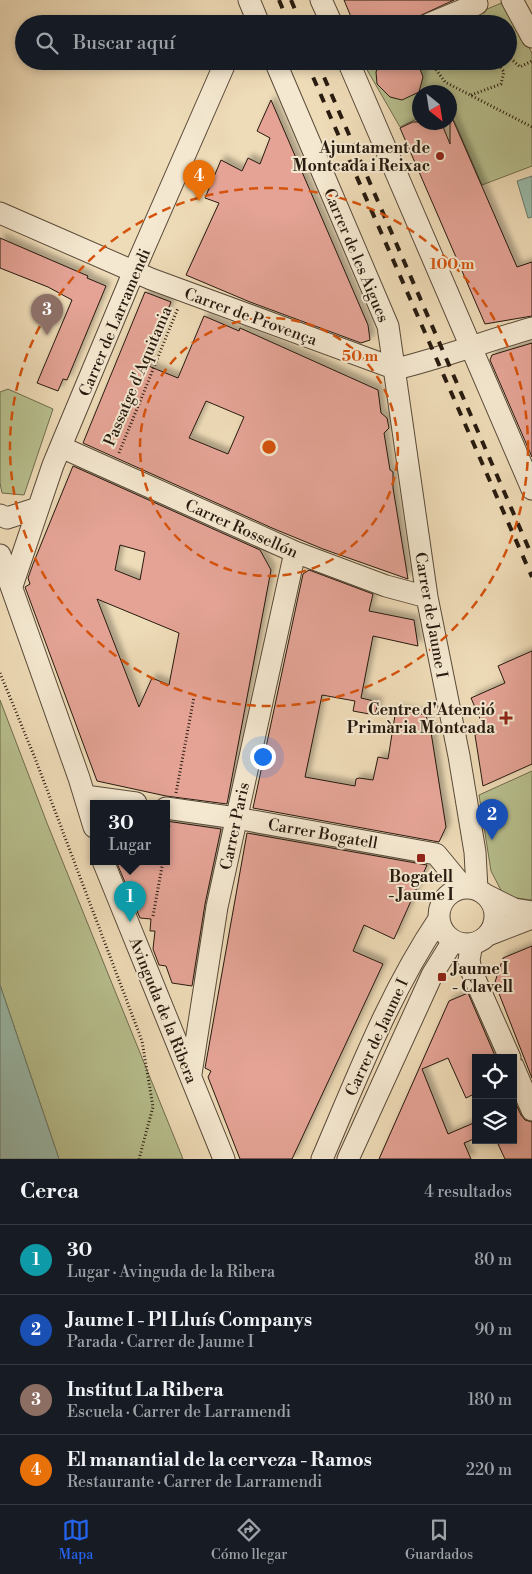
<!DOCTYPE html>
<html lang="es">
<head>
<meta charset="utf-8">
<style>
  :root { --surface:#171b24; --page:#242831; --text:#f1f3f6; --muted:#9ea1a6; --line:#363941; --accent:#2563eb }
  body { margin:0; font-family:"Libre Bodoni",serif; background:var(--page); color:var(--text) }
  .controls { position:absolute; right:15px; bottom:15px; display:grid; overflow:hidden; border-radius:0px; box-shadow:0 2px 8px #0003 }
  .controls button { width:45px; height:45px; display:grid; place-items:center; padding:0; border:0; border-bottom:1px solid var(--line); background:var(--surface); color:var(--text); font:25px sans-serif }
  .compass { position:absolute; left:412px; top:85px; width:45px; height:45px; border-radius:50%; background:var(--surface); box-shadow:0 2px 8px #0003; rotate:150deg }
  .you { position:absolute; left:262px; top:756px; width:18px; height:18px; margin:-12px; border:4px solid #fff; border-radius:50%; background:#1a73e8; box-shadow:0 0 0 8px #1a73e833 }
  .badge { display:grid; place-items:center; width:32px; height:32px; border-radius:50%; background:var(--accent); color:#fff; font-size:16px; font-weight:700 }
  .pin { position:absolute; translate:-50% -41px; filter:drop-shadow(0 1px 2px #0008) }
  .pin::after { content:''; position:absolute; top:26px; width:18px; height:15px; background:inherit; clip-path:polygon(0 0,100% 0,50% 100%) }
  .popup { position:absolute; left:90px; top:800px; width:80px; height:65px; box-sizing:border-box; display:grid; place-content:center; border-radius:0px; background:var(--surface); filter:drop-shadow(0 1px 4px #0005); font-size:16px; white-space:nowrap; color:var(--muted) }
  .popup b { font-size:19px; color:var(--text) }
  .popup::after { content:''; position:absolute; left:50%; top:100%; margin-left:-10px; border:10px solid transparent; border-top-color:var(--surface) }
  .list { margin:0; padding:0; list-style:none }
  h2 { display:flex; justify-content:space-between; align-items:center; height:65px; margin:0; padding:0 20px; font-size:21px }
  h2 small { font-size:16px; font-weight:400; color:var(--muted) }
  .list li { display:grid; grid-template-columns:32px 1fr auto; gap:15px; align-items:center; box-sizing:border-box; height:70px; padding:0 20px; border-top:1px solid var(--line) }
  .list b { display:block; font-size:19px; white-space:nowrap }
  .list p { margin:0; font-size:16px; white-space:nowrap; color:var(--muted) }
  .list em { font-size:16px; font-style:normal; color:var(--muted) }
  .icon { flex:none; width:28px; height:28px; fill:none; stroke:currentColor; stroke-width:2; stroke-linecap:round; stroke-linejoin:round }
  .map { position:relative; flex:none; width:532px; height:1159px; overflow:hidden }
  .search { position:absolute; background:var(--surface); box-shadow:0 2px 8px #0003; left:15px; right:15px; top:15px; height:55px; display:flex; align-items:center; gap:12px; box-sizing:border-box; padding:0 18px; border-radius:28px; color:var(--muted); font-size:19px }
  .sheet { height:345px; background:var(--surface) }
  nav { display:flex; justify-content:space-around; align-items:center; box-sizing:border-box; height:70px; border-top:1px solid var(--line); background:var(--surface); font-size:14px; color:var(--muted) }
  nav a { display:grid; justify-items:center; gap:2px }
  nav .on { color:var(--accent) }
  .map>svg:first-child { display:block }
  .green { fill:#b8c08f; stroke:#706d4f }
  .water { fill:#9abbab; stroke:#6c7b6d }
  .building { fill:#e4a395; stroke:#271a0f; fill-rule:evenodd; filter:url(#shadow) }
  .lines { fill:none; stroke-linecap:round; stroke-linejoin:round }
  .minor-casing { stroke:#594a39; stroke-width:23 }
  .path { stroke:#271a0f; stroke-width:3; stroke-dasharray:1 2.5; stroke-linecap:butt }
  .minor { stroke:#f4e8d0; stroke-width:21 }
  .rail { stroke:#271a0f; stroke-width:4; stroke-dasharray:9 9; stroke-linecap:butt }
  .ring { fill:none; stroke:#d5530c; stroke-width:2.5; stroke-dasharray:9 6 }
  .poi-dot { fill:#8f2418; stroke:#f4e8d0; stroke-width:2 }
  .labels { text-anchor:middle; stroke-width:4; stroke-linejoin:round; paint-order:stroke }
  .poi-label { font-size:16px; font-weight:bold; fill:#271a0f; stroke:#f4e8d0; text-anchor:end }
  .street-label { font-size:16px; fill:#271a0f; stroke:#f4e8d0 }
  .centre { fill:#d5530c; stroke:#f4e8d0; stroke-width:2.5 }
  .ring-label { font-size:15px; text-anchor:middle; font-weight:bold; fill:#d5530c; stroke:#f4e8d0; stroke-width:4; stroke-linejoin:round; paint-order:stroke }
</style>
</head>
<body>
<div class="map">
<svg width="532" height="1159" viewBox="0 0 532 1159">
  <defs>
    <filter id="shadow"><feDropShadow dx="4.5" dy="-4.5" stdDeviation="2.5" flood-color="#0004"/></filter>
  </defs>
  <rect width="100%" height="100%" fill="#eedbb7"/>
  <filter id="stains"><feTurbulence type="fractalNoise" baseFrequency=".004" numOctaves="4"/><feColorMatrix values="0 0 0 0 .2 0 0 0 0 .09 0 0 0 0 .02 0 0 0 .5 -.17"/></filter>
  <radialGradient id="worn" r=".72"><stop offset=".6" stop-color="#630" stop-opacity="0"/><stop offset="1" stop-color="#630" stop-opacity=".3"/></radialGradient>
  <!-- green -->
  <path class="green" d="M504 2 532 53V166L482 185 450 111V92H420L419 118 400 127 362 61H508V24H451Z
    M8 389 53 409 24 495 2 493 0 483V392Z
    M0 700 47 823 183 1159H59L0 985Z
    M532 771V899L530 900 504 896 491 871 479 795Z"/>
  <!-- water -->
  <path class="water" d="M532 176V217L528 218 517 181Z
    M0 985 59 1159H0Z"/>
  <!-- building -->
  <path class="building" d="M344 0H454L402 24H354Z
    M380 61H417L423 77 419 92 402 100 390 97 377 84 376 72Z
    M271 100 368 325 370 340 361 343 250 302 186 275 219 203 205 198 221 160 242 171 248 158 260 164 270 138 257 131Z
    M450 113 517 267 532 262V316L485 324 400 128 413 122H441L450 144Z
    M0 238 88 276 87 278 106 286 67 380 63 379 58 391 37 383 72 300 48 287 0 268Z
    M145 292 171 302 146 365 178 378 204 316 239 331 240 328 378 390 381 413 387 418 389 428 384 433 390 470 393 472V488L408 579 323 549 272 528 83 443ZM206 401 244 417 228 454 189 438Z
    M532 343V457L490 360 492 355Z
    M73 466 260 550 271 570 227 804 166 796 97 781 25 587 30 584 28 578 33 564ZM120 545 145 552 140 580 115 570ZM97 599 179 633 169 685 152 678 139 707Z
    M309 570 373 594 369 611 414 620 418 646 373 636 361 698 378 702 375 715 353 711 355 701 322 695 305 777 355 786 356 779 359 778 373 780 378 757 388 759 396 709 426 715 428 726H430L446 827 439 842 253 808 303 574Z
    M532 651V764L483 786 475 735 484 728 471 698 505 683 498 666Z
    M166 821 221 829 205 904 192 986 172 983 166 966 159 965 153 949 155 931H150L151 919 140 918 116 861H166Z
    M247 833 427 865 394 939 364 925 353 951 383 964 292 1159H240L208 1077 211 1071 205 1068Z
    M532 946V1078L498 991 495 992 493 988 503 958Z
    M468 993 496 1058H476V1093L466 1098 448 1058 422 1069 448 1134 476 1122V1138L464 1143 471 1159H379L449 1001Z
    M513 1098 521 1115 525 1120 532 1122V1159H505L498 1144 513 1140Z"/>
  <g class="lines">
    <!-- minor casing -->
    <g class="minor-casing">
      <path id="minor" d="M249 0 259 24
        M321 0 332 24
        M512 0 532 37
        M429 24 477 4
        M275 61 388 326 427 597 459 756 475 852 477 889
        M348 61 532 489
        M0 213 151 279 396 369
        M396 369C442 358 486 341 532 328
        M61 447 295 552 386 586 427 597
        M0 515 7 518 38 508
        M0 555 79 778 94 827
        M12 586 53 465 134 271 226 61
        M85 796 136 803
        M166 808 236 818 436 854 464 888
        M103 861 224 1159
        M439 916a28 28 0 1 1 56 0a28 28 0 1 1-56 0Z
        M486 895 514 909 532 912
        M488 935 532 918
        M472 944 469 960 471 970 510 1058
        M513 1066 532 1110
        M191 1074 217 907 295 552
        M322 1159C357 1078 389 993 439 919
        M348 1159 432 975 453 941"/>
    </g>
    <!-- path -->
    <path class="path" d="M508 56 520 67 532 61
      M430 61 445 82 532 127
      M471 95 501 84 504 72 496 61
      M119 453 178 308
      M0 673 35 758 142 1041 153 1107 139 1159
      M176 793 194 697
      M166 844 169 826
      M153 916 163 861"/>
    <!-- minor -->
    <use href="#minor" class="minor"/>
    <!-- rail -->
    <path class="rail" d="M279 0 289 24
      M291 0 301 24
      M306 61 532 577
      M317 61 532 556"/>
  </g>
  <!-- distance rings -->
  <g class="ring">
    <circle cx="269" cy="447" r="129"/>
    <circle cx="269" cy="447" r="259"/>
  </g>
  <!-- markers -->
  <g class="poi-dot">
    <circle cx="440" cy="156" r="5"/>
    <path d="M503.5 710.5h5v5h5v5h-5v5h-5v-5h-5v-5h5z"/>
    <rect x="416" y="853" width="10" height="10" rx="2.5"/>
    <rect x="437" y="972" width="10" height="10" rx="2.5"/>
  </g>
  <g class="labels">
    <!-- poi labels -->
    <g class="poi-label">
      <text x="430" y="153">Ajuntament de<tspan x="430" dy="18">Montcada i Reixac</tspan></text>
      <text x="495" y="715">Centre d'Atenció<tspan x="495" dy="18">Primària Montcada</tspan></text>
      <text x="421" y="882" text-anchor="middle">Bogatell<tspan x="421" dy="18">- Jaume I</tspan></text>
      <text x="452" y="974" text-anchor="start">Jaume I<tspan x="452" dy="18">- Clavell</tspan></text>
    </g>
    <!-- street labels -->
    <g class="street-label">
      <text transform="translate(357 255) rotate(67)" y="6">Carrer de les Aigues</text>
      <text transform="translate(251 316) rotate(20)" y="6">Carrer de Provença</text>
      <text transform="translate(114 322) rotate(-67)" y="6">Carrer de Larramendi</text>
      <text transform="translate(137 376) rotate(-67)" y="6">Passatge d'Aquitania</text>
      <text transform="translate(242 528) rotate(24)" y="6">Carrer Rossellón</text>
      <text transform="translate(432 615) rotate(80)" y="6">Carrer de Jaume I</text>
      <text transform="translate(234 826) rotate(-78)" y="6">Carrer Paris</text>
      <text transform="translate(323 833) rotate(10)" y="6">Carrer Bogatell</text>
      <text transform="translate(164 1010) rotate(68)" y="6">Avinguda de la Ribera</text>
      <text transform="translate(376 1037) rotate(-65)" y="6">Carrer de Jaume I</text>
    </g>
  </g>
  <circle cx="269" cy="447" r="8" class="centre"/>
  <g class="ring-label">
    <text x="452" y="269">100 m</text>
    <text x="360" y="361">50 m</text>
  </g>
  <rect width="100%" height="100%" filter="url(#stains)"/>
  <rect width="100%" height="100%" fill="url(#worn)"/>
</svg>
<div class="controls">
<button><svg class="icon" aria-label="locate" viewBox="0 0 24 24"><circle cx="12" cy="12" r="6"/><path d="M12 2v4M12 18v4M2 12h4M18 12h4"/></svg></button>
<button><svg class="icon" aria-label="layers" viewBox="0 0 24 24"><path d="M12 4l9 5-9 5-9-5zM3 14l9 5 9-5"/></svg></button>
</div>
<svg class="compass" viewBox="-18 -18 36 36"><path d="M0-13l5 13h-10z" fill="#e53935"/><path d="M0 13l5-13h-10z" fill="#9ea1a6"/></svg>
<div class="you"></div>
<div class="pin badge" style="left:130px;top:922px;background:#0f9aa8">1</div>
<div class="popup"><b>30</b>Lugar</div>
<div class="pin badge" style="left:492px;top:840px;background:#1a4fb4">2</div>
<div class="pin badge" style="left:47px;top:335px;background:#8d6e63">3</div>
<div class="pin badge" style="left:199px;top:201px;background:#e8710a">4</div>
<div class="search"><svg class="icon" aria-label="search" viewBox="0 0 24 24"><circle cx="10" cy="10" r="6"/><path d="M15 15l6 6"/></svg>Buscar aquí</div>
</div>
<section class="sheet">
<h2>Cerca<small>4 resultados</small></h2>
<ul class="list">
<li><span class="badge" style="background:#0f9aa8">1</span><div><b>30</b><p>Lugar · Avinguda de la Ribera</p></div><em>80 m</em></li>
<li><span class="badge" style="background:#1a4fb4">2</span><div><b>Jaume I - Pl Lluís Companys</b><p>Parada · Carrer de Jaume I</p></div><em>90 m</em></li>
<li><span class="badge" style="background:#8d6e63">3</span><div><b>Institut La Ribera</b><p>Escuela · Carrer de Larramendi</p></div><em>180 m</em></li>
<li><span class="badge" style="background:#e8710a">4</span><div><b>El manantial de la cerveza - Ramos</b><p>Restaurante · Carrer de Larramendi</p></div><em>220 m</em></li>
</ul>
</section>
<nav>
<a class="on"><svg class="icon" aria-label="map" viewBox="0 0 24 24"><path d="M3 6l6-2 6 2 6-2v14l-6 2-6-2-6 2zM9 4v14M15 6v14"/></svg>Mapa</a>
<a><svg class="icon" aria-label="directions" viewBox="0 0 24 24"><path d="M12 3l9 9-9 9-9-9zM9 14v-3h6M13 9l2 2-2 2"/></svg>Cómo llegar</a>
<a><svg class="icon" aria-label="saved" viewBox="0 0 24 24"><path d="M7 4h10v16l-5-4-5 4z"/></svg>Guardados</a>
</nav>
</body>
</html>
